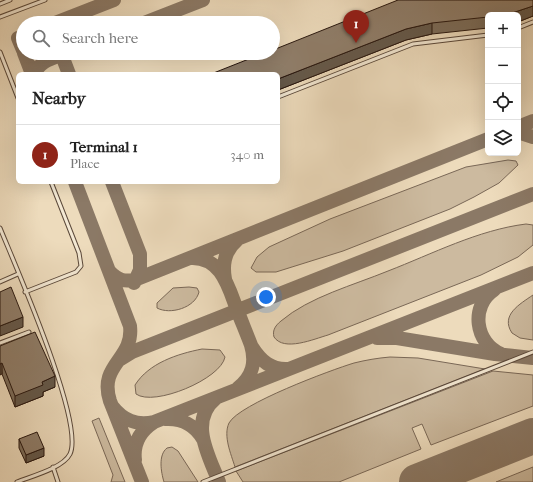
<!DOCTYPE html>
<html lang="en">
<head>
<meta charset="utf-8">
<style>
  :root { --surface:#fff; --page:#f2f2f2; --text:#222; --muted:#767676; --line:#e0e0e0; --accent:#8f2418 }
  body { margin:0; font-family:"IM FELL French Canon",serif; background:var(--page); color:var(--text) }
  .controls { position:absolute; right:12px; top:12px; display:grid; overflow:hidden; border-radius:6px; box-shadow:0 4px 16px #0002 }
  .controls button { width:36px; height:36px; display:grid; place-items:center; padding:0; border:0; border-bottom:1px solid var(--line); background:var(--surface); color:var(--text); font:20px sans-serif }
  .you { position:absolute; left:266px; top:297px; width:14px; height:14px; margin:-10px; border:3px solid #fff; border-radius:50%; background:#1a73e8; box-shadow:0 0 0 6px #1a73e833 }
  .badge { display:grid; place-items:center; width:26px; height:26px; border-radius:50%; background:var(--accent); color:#fff; font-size:13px; font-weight:700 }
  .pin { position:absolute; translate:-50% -33px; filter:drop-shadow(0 1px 2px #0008) }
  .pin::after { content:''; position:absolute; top:21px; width:14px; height:12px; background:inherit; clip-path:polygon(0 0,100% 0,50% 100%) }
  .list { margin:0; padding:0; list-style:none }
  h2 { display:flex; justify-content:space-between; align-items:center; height:52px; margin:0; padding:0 16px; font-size:17px }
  h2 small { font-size:13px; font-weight:400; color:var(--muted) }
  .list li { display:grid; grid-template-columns:26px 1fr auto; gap:12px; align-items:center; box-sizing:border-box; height:60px; padding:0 16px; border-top:1px solid var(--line) }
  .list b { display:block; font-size:15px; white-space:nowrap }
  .list p { margin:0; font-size:13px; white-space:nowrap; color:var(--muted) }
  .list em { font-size:13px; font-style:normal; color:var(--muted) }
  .icon { flex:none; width:22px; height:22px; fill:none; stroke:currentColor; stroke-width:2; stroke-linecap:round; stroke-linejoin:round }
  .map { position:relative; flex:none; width:533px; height:482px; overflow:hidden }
  .search { position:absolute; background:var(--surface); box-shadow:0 4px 16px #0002; left:16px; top:16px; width:264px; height:44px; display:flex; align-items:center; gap:10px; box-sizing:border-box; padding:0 14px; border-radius:22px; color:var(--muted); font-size:15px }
  .panel { position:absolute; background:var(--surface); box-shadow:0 4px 16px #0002; left:16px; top:72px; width:264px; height:112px; border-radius:6px }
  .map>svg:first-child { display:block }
  .green { fill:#ccba9f; stroke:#7a6857 }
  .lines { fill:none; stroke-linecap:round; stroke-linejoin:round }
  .taxiway { stroke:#8b7966; stroke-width:14 }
  .runway { stroke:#8b7966; stroke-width:36 }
  .lane-casing { stroke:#5a483a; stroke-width:5 }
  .lane { stroke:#f3e8d3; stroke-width:3 }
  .wall { fill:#7b6c5a; stroke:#29170f }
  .shaded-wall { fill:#64584a; stroke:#29170f }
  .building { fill:#8f7d69; stroke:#29170f }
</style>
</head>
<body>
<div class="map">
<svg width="533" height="482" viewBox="0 0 533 482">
  <rect width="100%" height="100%" fill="#eddbbc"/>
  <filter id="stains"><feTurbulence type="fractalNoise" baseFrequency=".005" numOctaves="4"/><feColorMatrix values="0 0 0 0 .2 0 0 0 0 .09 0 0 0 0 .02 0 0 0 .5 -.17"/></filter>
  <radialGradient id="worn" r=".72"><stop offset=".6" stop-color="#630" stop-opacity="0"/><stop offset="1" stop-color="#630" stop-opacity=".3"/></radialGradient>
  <!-- green -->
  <path class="green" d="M508 160 516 161 518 165 499 183 474 197 450 209 343 251 276 272H256L251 268 257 257 269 247 330 219 466 167Z
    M526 224 533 225V245L518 257 481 275 328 335C314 339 284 352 274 337 272 330 276 325 281 321 309 297 354 285 388 271 432 254 478 230 526 224Z
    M189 287 197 288 199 292C195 308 170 315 157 308V303L173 288Z
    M533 295V340L520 338 512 333C500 315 520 304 533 295Z
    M202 349 220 350 225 357C221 379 154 407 136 394L135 385C149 363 177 354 202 349Z
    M390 357 418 358 485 369 235 467C231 454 223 436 229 423 239 404 331 370 354 363 366 360 378 358 390 357Z
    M493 371 533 375V406L431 445 422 424 412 428 421 449 339 482H243L236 471Z
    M99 418 125 482H111L113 475 92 421Z
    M172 447 178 451 198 482H164C161 472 158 455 167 448Z
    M533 467V482H496Z"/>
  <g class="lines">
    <!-- taxiway -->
    <path class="taxiway" d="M55 23 114 0
      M144 23 203 0
      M18 38 23 50
      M24 53 32 74
      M61 53 69 74
      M35 74C39 60 55 58 67 53
      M518 127 533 121
      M518 132 533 137
      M75 182 130 326C134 360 98 364 110 401L142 482
      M112 182 140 254V270L134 283
      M190 258C220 256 228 285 236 307 241 320 246 332 251 345 256 362 253 376 238 388
      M110 272C118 281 126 282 137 279L488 139
      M225 279C222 263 225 250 237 240
      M494 290C470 306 475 343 501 354
      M377 338H397L495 354 533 358
      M252 347C261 361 271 370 288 369
      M119 360 132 352 533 194
      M216 398C188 421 209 456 219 482
      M112 406C123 420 136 426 154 422L533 273
      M165 419C181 418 195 425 203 439
      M135 460C133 444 140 431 154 422"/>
    <!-- runway -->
    <path class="runway" d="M417 482 533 436"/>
    <!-- lane casing -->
    <g class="lane-casing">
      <path id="lane" d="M0 4 10 0
        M0 17 45 0
        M518 28 533 22
        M0 52 18 98
        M278 97 413 44 488 35
        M0 228C15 265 85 423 70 454 63 468 32 476 17 482
        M0 282 18 274
        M25 292 76 272 81 266 79 253 51 182
        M0 343 29 332
        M53 467 58 482
        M203 482 533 352"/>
    </g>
    <!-- lane -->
    <use href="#lane" class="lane"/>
  </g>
  <!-- wall -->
  <path class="wall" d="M398 0 533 16 518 22V15H488V28L432 34 406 40 278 90V74Z
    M0 346 55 387 43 392V396L15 407 2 374Z
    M19 439 44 456 26 463 19 448Z"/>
  <!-- shaded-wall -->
  <path class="shaded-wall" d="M533 6V16L518 22V15H506Z
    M432 23V34L406 40 278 90V79L406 29Z
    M23 317V327L0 336V326Z
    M2 363V374L0 375V364Z
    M55 376V387L43 392V396L15 407V396L42 382Z
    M44 448V456L26 463V455Z"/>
  <!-- building -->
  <path class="building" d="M398 0H533V6L506 15H488V17L432 23 406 29 278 79V74H211L264 53H273V50Z
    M11 287 23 317 0 326V292Z
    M35 332 55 376 42 382 43 385 15 396 2 363 0 364V346Z
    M37 432 44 448 26 455 19 439Z"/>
  <rect width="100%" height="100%" filter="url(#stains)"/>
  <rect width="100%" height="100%" fill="url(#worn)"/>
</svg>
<div class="controls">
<button>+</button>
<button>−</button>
<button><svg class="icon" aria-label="locate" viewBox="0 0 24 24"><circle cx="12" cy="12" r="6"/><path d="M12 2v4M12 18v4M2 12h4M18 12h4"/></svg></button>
<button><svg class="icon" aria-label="layers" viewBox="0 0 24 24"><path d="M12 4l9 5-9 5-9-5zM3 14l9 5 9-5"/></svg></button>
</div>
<div class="you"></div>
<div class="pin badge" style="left:356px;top:43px">1</div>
<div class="search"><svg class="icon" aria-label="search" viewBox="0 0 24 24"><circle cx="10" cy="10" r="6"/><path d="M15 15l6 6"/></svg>Search here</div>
<section class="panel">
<h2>Nearby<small></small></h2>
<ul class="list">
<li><span class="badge">1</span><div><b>Terminal 1</b><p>Place</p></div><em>340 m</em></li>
</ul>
</section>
</div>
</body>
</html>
